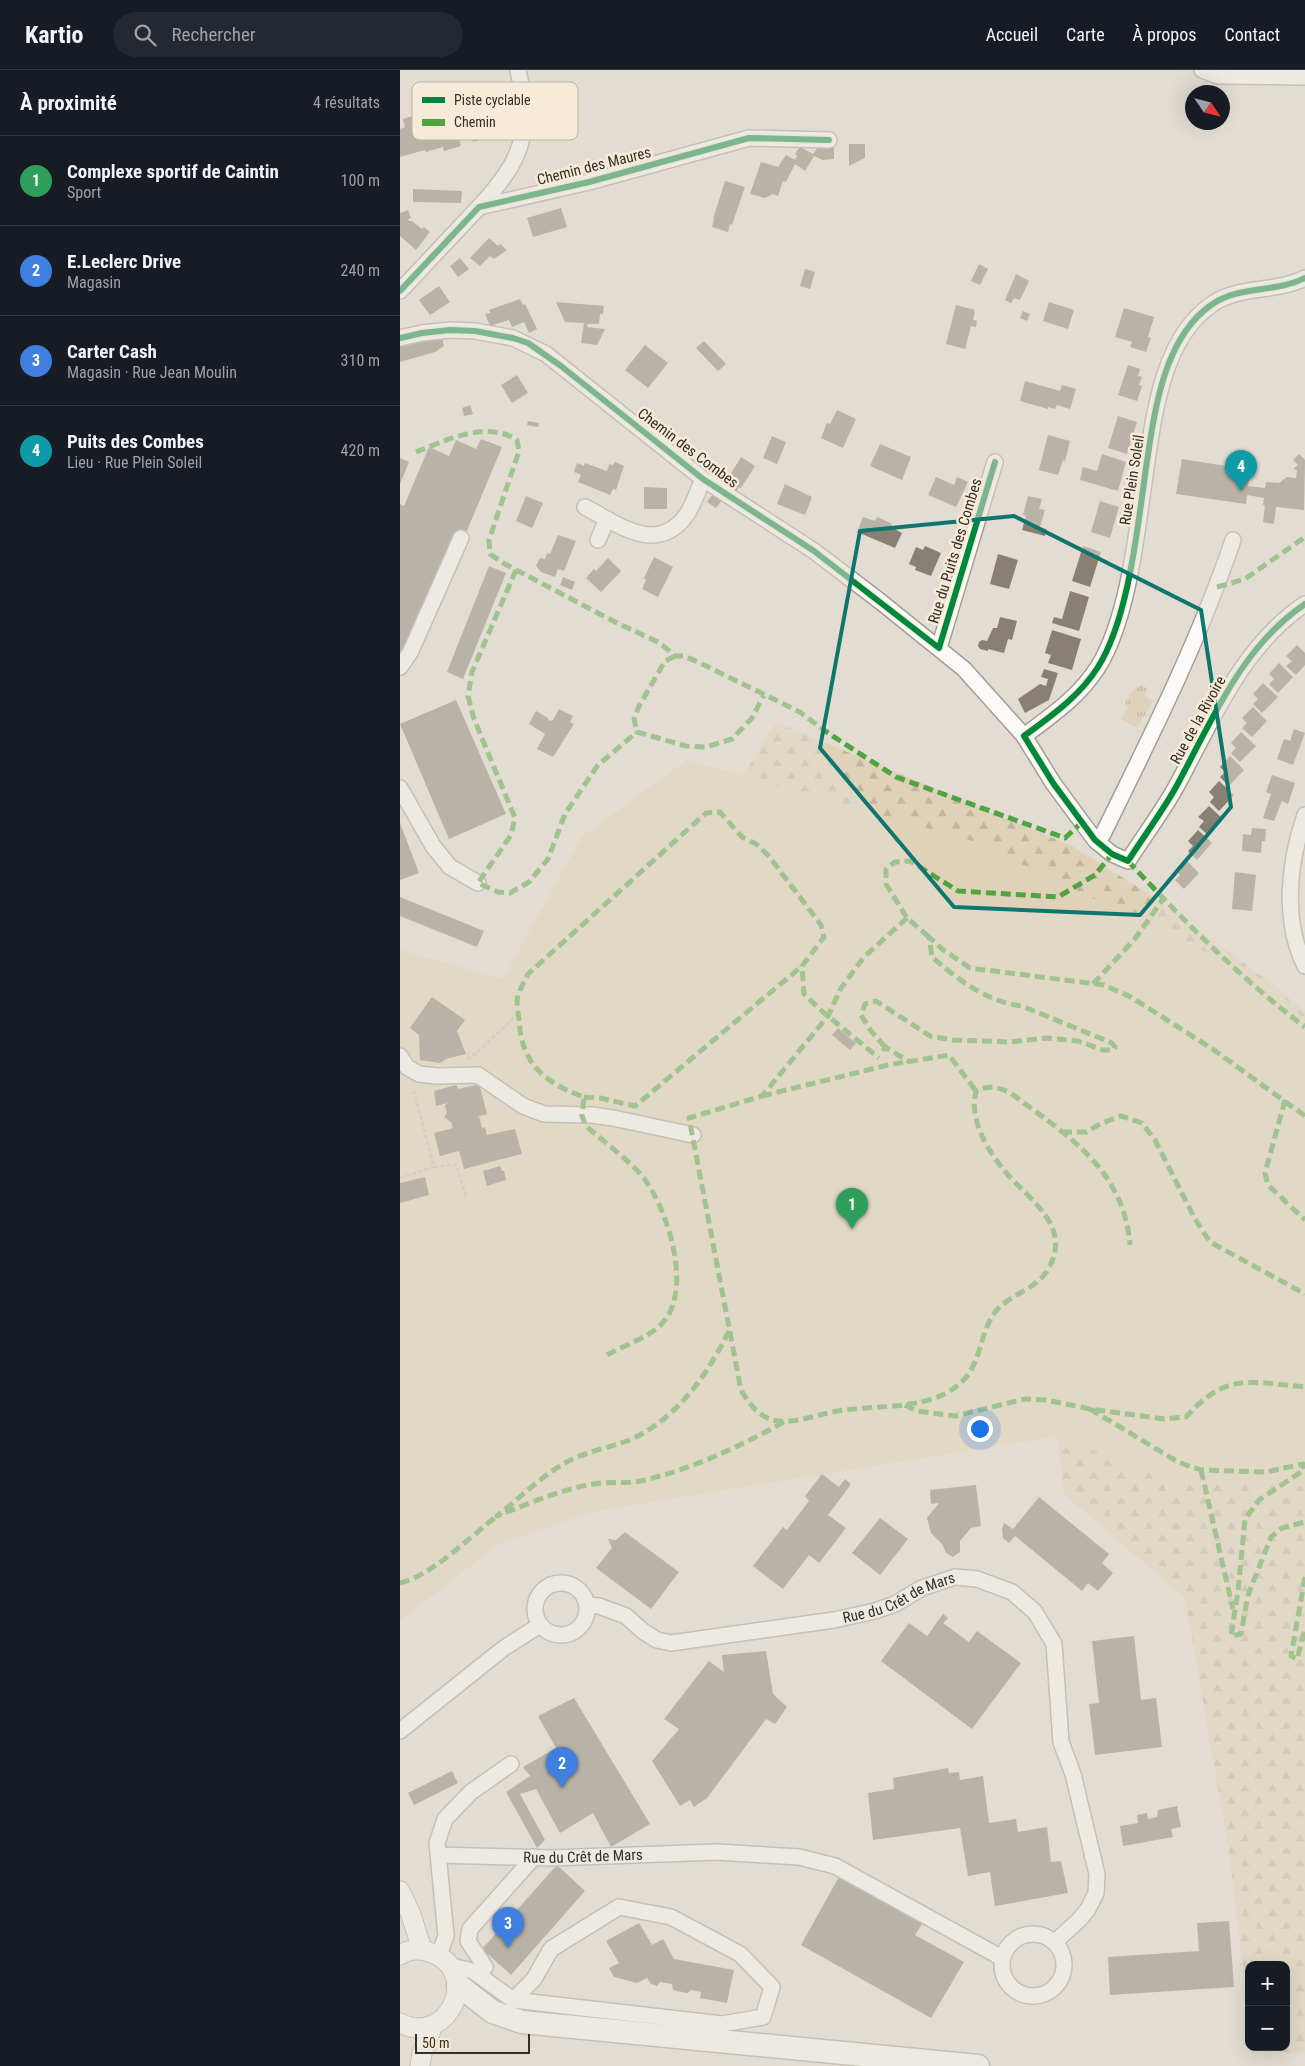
<!DOCTYPE html>
<html lang="fr">
<head>
<meta charset="utf-8">
<style>
  :root { --surface:#171b24; --page:#242831; --text:#f1f3f6; --muted:#9ea1a6; --line:#363941; --accent:#706c64 }
  body { margin:0; font-family:"Roboto Condensed",sans-serif; background:var(--page); color:var(--text) }
  .controls { position:absolute; right:15px; bottom:15px; display:grid; overflow:hidden; border-radius:10px; box-shadow:0 5px 20px #0002 }
  .controls button { width:45px; height:45px; display:grid; place-items:center; padding:0; border:0; border-bottom:1px solid var(--line); background:var(--surface); color:var(--text); font:25px sans-serif }
  .compass { position:absolute; left:785px; top:15px; width:45px; height:45px; border-radius:50%; background:var(--surface); box-shadow:0 5px 20px #0002; rotate:125deg }
  .scale { position:absolute; left:15px; bottom:12px; width:115px; box-sizing:border-box; padding-left:5px; border:2px solid #332f28; border-top:0; font-size:14px; line-height:18px; white-space:nowrap; color:#332f28; -webkit-text-stroke:4px #f6ebd8; paint-order:stroke }
  .you { position:absolute; left:579px; top:1358px; width:18px; height:18px; margin:-12px; border:4px solid #fff; border-radius:50%; background:#1a73e8; box-shadow:0 0 0 8px #1a73e833 }
  .badge { display:grid; place-items:center; width:32px; height:32px; border-radius:50%; background:var(--accent); color:#fff; font-size:16px; font-weight:700 }
  .pin { position:absolute; translate:-50% -41px; filter:drop-shadow(0 1px 2px #0008) }
  .pin::after { content:''; position:absolute; top:26px; width:18px; height:15px; background:inherit; clip-path:polygon(0 0,100% 0,50% 100%) }
  .list { margin:0; padding:0; list-style:none }
  h2 { display:flex; justify-content:space-between; align-items:center; height:65px; margin:0; padding:0 20px; font-size:21px }
  h2 small { font-size:16px; font-weight:400; color:var(--muted) }
  .list li { display:grid; grid-template-columns:32px 1fr auto; gap:15px; align-items:center; box-sizing:border-box; height:90px; padding:0 20px; border-top:1px solid var(--line) }
  .list b { display:block; font-size:19px; white-space:nowrap }
  .list p { margin:0; font-size:16px; white-space:nowrap; color:var(--muted) }
  .list em { font-size:16px; font-style:normal; color:var(--muted) }
  .icon { flex:none; width:28px; height:28px; fill:none; stroke:currentColor; stroke-width:2; stroke-linecap:round; stroke-linejoin:round }
  .map { position:relative; flex:none; width:905px; height:1996px; overflow:hidden }
  header { display:flex; align-items:center; gap:30px; box-sizing:border-box; height:70px; padding:0 25px; background:var(--surface); border-bottom:1px solid var(--line) }
  header strong { font-size:24px }
  nav { display:flex; gap:28px; margin-inline-start:auto; font-size:18px }
  .search { width:350px; height:45px; background:var(--page); display:flex; align-items:center; gap:12px; box-sizing:border-box; padding:0 18px; border-radius:28px; color:var(--muted); font-size:19px }
  main { display:flex }
  aside { flex:1; background:var(--surface) }
  .map>svg:first-child { display:block }
  .grass { fill:url(#grass-tufts) }
  .forest { fill:url(#forest-firs) }
  .garden { fill:#dfd2b8 }
  .building { fill:#888173 }
  .lines { fill:none; stroke-linecap:round; stroke-linejoin:round }
  .minor-casing { stroke:#a29e96; stroke-width:18 }
  .major-casing { stroke:#a29e96; stroke-width:21 }
  .highway-casing { stroke:#a29e96; stroke-width:25 }
  .path { stroke:#c1bfbb; stroke-width:2.5; stroke-dasharray:4 2.5; stroke-linecap:butt }
  .minor { stroke:#fbfaf8; stroke-width:15 }
  .major { stroke:#fbfaf8; stroke-width:19 }
  .highway { stroke:#fbfaf8; stroke-width:22 }
  .quiet { stroke:#52a442; stroke-width:5; stroke-dasharray:10 5; stroke-linecap:butt }
  .cycleway-casing { stroke:#f6ebd8; stroke-width:9 }
  .cycleway { stroke:#00873e; stroke-width:6 }
  .marked { fill:none; stroke:#0f766e; stroke-width:4; stroke-linejoin:round }
  .labels { text-anchor:middle; stroke-width:5; stroke-linejoin:round; paint-order:stroke }
  .street-label { font-size:15px; fill:#332f28; stroke:#f6ebd8 }
  .key { fill:#f6ebd8; stroke:#bcb3a3; stroke-width:1 }
  .key-label { font-size:14px; fill:#332f28 }
</style>
</head>
<body>
<header>
<strong>Kartio</strong>
<div class="search"><svg class="icon" aria-label="search" viewBox="0 0 24 24"><circle cx="10" cy="10" r="6"/><path d="M15 15l6 6"/></svg>Rechercher</div>
<nav><a>Accueil</a><a>Carte</a><a>À propos</a><a>Contact</a></nav>
</header>
<main>
<aside>
<h2>À proximité<small>4 résultats</small></h2>
<ul class="list">
<li><span class="badge" style="background:#2e9e5b">1</span><div><b>Complexe sportif de Caintin</b><p>Sport</p></div><em>100 m</em></li>
<li><span class="badge" style="background:#3f7fe0">2</span><div><b>E.Leclerc Drive</b><p>Magasin</p></div><em>240 m</em></li>
<li><span class="badge" style="background:#3f7fe0">3</span><div><b>Carter Cash</b><p>Magasin · Rue Jean Moulin</p></div><em>310 m</em></li>
<li><span class="badge" style="background:#0f9aa8">4</span><div><b>Puits des Combes</b><p>Lieu · Rue Plein Soleil</p></div><em>420 m</em></li>
</ul>
</aside>
<div class="map">
<svg width="905" height="1996" viewBox="0 0 905 1996">
  <defs>
    <pattern id="grass-tufts" width="24" height="20" patternUnits="userSpaceOnUse" patternTransform="scale(1.25)"><rect width="24" height="20" fill="#dfd2b8"/><path d="M3 7l-1-3M5 7V3M7 7l1-3M15 17l-1-3M17 17v-4M19 17l1-3" fill="none" stroke="#c0b59e"/></pattern>
    <pattern id="forest-firs" width="22" height="20" patternUnits="userSpaceOnUse" patternTransform="scale(1.25)"><rect width="22" height="20" fill="#dfd2b8"/><path d="M5 1l3.5 6h-7zM16 11l3.5 6h-7z" fill="#c0b59e"/></pattern>
  </defs>
  <rect width="100%" height="100%" fill="#e2dcd2"/>
  <!-- grass -->
  <path class="grass" d="M740 615 748 619 745 626 753 631 737 658 721 649 728 637 724 635 732 621Z"/>
  <!-- forest -->
  <path class="forest" d="M376 652 672 776 749 824 871 913 905 941V1983L852 1981V1977H886V1895H849V1948L829 1780 785 1528 664 1424 626 1079 326 733Z"/>
  <!-- garden -->
  <path class="garden" d="M287 690 573 771 871 913 905 951V1417L773 1412 658 1366 195 1441 98 1474 0 1551V880L103 909 182 767Z"/>
  <!-- building -->
  <path class="building" d="M63 34 65 41 68 40 69 43 82 41 90 67 73 72 71 66 59 69 61 76 44 81 43 77 26 82 25 80 0 87V59L5 57 3 49 19 44 22 54 35 51 37 59 50 54 46 39Z
    M449 74H465V88L449 96Z
    M434 75V89L423 90 414 86 405 101 395 94 386 112 383 111 378 126 373 124 365 128 350 124 361 92 378 97 386 85 395 90 397 86 395 84 400 77 413 84 419 76Z
    M325 111 345 117 332 155 330 154 328 162 312 157 314 149H313Z
    M13 119 62 121 61 133 13 132Z
    M161 138 167 157 133 167 127 148Z
    M8 140 11 148 8 149 9 151H12L22 159 24 157 30 162 16 180 0 166V143Z
    M89 168 98 176 100 174 107 180 94 189 90 186 80 196 70 188Z
    M60 188 69 199 58 207 50 196Z
    M579 194 588 199 580 215 571 211Z
    M405 199 415 202 410 219 400 216Z
    M616 204 629 211 620 230 614 228 611 233 605 230Z
    M39 216 50 232 30 245 19 230Z
    M120 229 123 235 125 234 137 259 129 263 124 252 112 257 109 250 90 256 85 244 90 243 89 240Z
    M156 232 204 236 203 244H200L199 254H188L187 257 205 259 197 275 181 273 184 253 165 252Z
    M649 232 674 240 668 259 643 251Z
    M556 235 575 240 573 250 577 251 576 257 571 256 565 279 546 274Z
    M724 238 754 247 748 267 751 268 746 282 730 277 732 272 715 267Z
    M623 241 630 244 627 251 620 248Z
    M42 267 44 276 35 282 0 292V277Z
    M304 271 326 294 318 301 296 278Z
    M245 275 268 293 248 318 225 300Z
    M728 295 740 299 738 306 742 307 739 315 742 316 737 331 718 325Z
    M117 305 128 323 112 333 101 315Z
    M625 311 660 321 662 315 676 319 670 339 657 335 655 339 648 337V339L620 331Z
    M70 335 73 344 64 346 62 338Z
    M437 340 456 349 443 378 421 368 427 353 430 354Z
    M718 346 737 352 727 384 708 378Z
    M128 351 139 353 138 357 127 355Z
    M648 365 670 371 665 391 663 390 658 405 639 400Z
    M372 366 386 372 377 394 363 388Z
    M81 369 102 377 66 463 58 459 4 583 0 582V434L4 436 29 377 49 386 56 370 76 379Z
    M480 374 511 387 502 410 470 396Z
    M702 384 726 392 718 421 680 410 683 397 697 401Z
    M899 384 905 390 904 440 876 437 874 454 863 452 865 435H863L864 428 847 425 846 434 776 424 782 389 851 400 848 416 865 418 866 412 879 413 887 407 896 408 897 400 893 399 898 395 893 390Z
    M341 387 355 396 341 418 339 417 337 421 325 413Z
    M0 388 9 392 0 414Z
    M215 392 224 396 216 420 213 419 210 425 178 412 181 405 174 402 177 393 184 396 185 393 207 401 209 394 213 395Z
    M536 407 554 415 557 407 568 412 556 437 528 425Z
    M385 414 412 427 405 445 377 434Z
    M244 417 267 418V439H244Z
    M313 424 322 430 316 438 307 432Z
    M126 426 143 433 132 458 116 451Z
    M628 426 642 429 639 439 645 440 640 457 647 459 645 466 622 460 626 446 623 445Z
    M700 431 719 437 710 468 691 462Z
    M463 447 475 451 477 447 480 448 492 454 491 457 502 463 495 478 457 462Z
    M158 465 176 471 164 501 158 499 155 507 141 502 136 496 140 488 145 489 147 483 150 484Z
    M525 476 541 483 531 506 515 500 516 497 509 494 516 477 523 480Z
    M683 476 701 482 690 517 672 511Z
    M598 484 618 490 609 519 590 514Z
    M254 487 273 497 258 527 242 519 246 510 244 508Z
    M208 488 221 501 201 522 186 508 194 499 196 501Z
    M89 496 106 503 63 609 47 602Z
    M163 507 175 512 172 520 160 515Z
    M670 521 689 527 679 561 652 553 654 547 662 549Z
    M600 547 617 551 612 570 608 569 604 583 588 579V581L580 579 578 576 579 572 582 570 587 571 593 558H597Z
    M652 560 681 569 672 600 648 593 651 585 645 583Z
    M897 575 905 583V595L896 605 886 596 892 591 886 586Z
    M879 593 893 607 878 623 869 614 874 609 869 604Z
    M644 599 658 603 649 630 625 643 618 629 640 614 646 616 648 609 641 607Z
    M863 613 878 627 862 643 853 634 858 629 853 624Z
    M56 630 106 744 49 769 0 654Z
    M853 637 867 651 852 667 842 658 847 653 842 648Z
    M159 639 173 646 170 652 174 654 153 687 137 679 145 664 129 654 136 641 148 648 149 651 153 650Z
    M894 659 905 663 893 695 877 689 884 669 890 671Z
    M841 662 856 676 840 692 831 683 836 678 831 673Z
    M830 686 844 700 829 716 820 707 825 702 820 697Z
    M872 705 895 713 888 734 882 731 874 751 863 748 871 724 866 722Z
    M819 711 834 725 819 741 810 732 814 727 809 722Z
    M809 736 823 749 808 765 799 757 804 751 798 747Z
    M0 753 19 803 0 810Z
    M852 758 866 759 865 771H862L861 783 842 781 843 764 851 765Z
    M798 760 812 773 797 790 788 781 793 776 788 771Z
    M785 789 799 803 784 819 775 810 780 805 775 800Z
    M835 802 856 805 852 841 832 839Z
    M0 827 84 861 77 877 0 846Z
    M32 927 65 950 57 961 66 984 46 989 40 993 20 990 19 965 10 958Z
    M438 958 456 973 450 980 432 965Z
    M56 1015 58 1019 76 1015 80 1017 87 1044 79 1046 82 1058 85 1057 87 1065 115 1059 122 1084 64 1099 59 1081 40 1086 34 1063 53 1058 51 1052 44 1047 47 1043 45 1036 47 1033 36 1036 34 1021Z
    M100 1096 102 1101H104L106 1110 87 1116 83 1101Z
    M25 1107 29 1125 0 1133V1113Z
    M422 1404 439 1417 445 1409 451 1414 428 1445 446 1458 419 1493 409 1485 383 1519 353 1496 383 1457 387 1460 409 1431 405 1426Z
    M576 1415 581 1456 571 1458 560 1471V1482L553 1487 546 1483 542 1474 531 1463 527 1448 539 1433 531 1434 530 1420Z
    M639 1427 709 1484 702 1493 713 1503 698 1521 688 1513 682 1521 615 1466 609 1473 603 1468 602 1459 604 1453 613 1459Z
    M480 1448 508 1469 480 1505 452 1483Z
    M225 1462 279 1502 251 1539 196 1498 212 1478 208 1469 216 1470Z
    M543 1544 548 1548 543 1553 569 1572 577 1561 621 1593 572 1659 481 1591 509 1553 527 1566Z
    M734 1566 741 1630 756 1628 762 1677 695 1685 689 1634 699 1633 692 1571Z
    M366 1581 373 1624 387 1637 375 1654 366 1649 307 1728 294 1737 290 1730 280 1736 252 1691 279 1659 264 1649 309 1591 324 1602 322 1585Z
    M174 1628 250 1754 211 1777 193 1743 160 1763 136 1719 120 1724 145 1770 137 1778 106 1722 130 1706 123 1697 156 1678 138 1646Z
    M548 1698 549 1703 559 1702 560 1710 583 1706 589 1753 616 1749 618 1762 647 1757 651 1792 661 1791 668 1823 595 1836 590 1802 568 1806 560 1758 473 1770 468 1723 494 1719 493 1708Z
    M52 1701 58 1713 14 1735 8 1723Z
    M777 1736 781 1757 771 1759 773 1767 723 1776 720 1756 738 1753 737 1745 747 1743 748 1749 757 1747 758 1740Z
    M157 1795 185 1821 111 1905 82 1879Z
    M440 1805 522 1854 515 1865 564 1892 531 1948 401 1875Z
    M829 1851 834 1917 710 1925 708 1887 799 1881 797 1853Z
    M239 1853 252 1875 263 1869 274 1889 334 1900 327 1933 300 1928 301 1922 291 1920 287 1923 273 1920 272 1914 260 1912 257 1916 251 1914 247 1908 237 1913 214 1907 209 1898 219 1893 206 1871Z"/>
  <g class="lines">
    <!-- minor casing -->
    <g class="minor-casing">
      <g id="minor">
        <path d="M802 0 818 6 905 7"/>
        <path d="M79 137C123 89 132 64 118 0"/>
        <path d="M0 221 79 137 189 112 349 68 429 70"/>
        <path d="M0 268 22 263 50 260 75 261 113 268 146 284 303 409 414 481 481 532 564 599 624 666 653 713 695 770 712 784 728 791C744 766 762 742 776 717 812 651 841 577 905 534"/>
        <path d="M185 437C219 455 258 486 287 444 294 434 298 420 303 409"/>
        <path d="M198 470 207 449"/>
        <path d="M539 578 595 392"/>
        <path d="M0 597 10 583 61 468"/>
        <path d="M624 666C651 646 680 626 698 597 730 546 738 451 747 391 755 339 764 268 811 235 838 215 876 223 905 208"/>
        <path d="M0 718 33 776 50 797 78 813"/>
        <path d="M905 745C889 792 882 849 905 896"/>
        <path d="M697 772 703 764C750 668 799 571 833 470"/>
        <path d="M0 986 7 997 19 1004 37 1006 78 1005 123 1036 144 1044 192 1045 213 1048 293 1065"/>
        <circle cx="161" cy="1539" r="26"/>
        <path id="s1" d="M187 1535 199 1536 226 1546 244 1562 257 1570 271 1573 434 1550 475 1541 495 1534 522 1518 555 1507 577 1509 612 1522 635 1542 654 1574 661 1672 673 1704 697 1804 696 1823 688 1839 680 1849 655 1872"/>
        <path d="M0 1661 104 1578 140 1555"/>
        <path id="s2" d="M39 1785 151 1788 317 1782 399 1787 435 1796 602 1888"/>
        <circle cx="633" cy="1895" r="31"/>
        <path d="M39 1885 46 1866 37 1773 45 1749 71 1722 111 1694"/>
        <path d="M51 1896 73 1901 113 1930 322 1954 363 1947 372 1917 340 1884 271 1847 219 1837 151 1879 134 1909 113 1930"/>
        <path d="M79 1905 85 1897 68 1871 70 1859 134 1787"/>
      </g>
    </g>
    <!-- major casing -->
    <g class="major-casing">
      <path id="major" d="M0 1821 10 1842 22 1879
        M0 1885C8 1879 20 1879 29 1882 84 1899 49 1978 0 1953
        M20 1996 22 1983 33 1955"/>
    </g>
    <!-- highway casing -->
    <g class="highway-casing">
      <path id="highway" d="M58 1915 93 1942 122 1952 578 1996"/>
    </g>
    <!-- path -->
    <path class="path" d="M67 989 75 984 118 944
      M34 1097 56 1094 66 1126
      M0 1108 34 1097 13 1018"/>
    <!-- minor -->
    <use href="#minor" class="minor"/>
    <!-- major -->
    <use href="#major" class="major"/>
    <!-- highway -->
    <use href="#highway" class="highway"/>
    <!-- quiet -->
    <path class="quiet" d="M16 382C47 370 86 350 117 370L119 381 89 470 90 484 103 493 215 552 260 573 275 586H284L298 592 400 642 428 663 496 707 665 768 681 753
      M116 500 72 602 68 626 74 649 115 748 111 765 78 813 98 822 110 823 129 812 148 789 165 744 198 695 237 662
      M817 517 845 509 905 467
      M275 586 265 591 239 636 234 649 237 662 286 676 306 677 332 669 352 648 364 625
      M728 791C783 850 841 909 905 957
      M507 848 464 887 441 918 428 946 362 1026 289 1048 341 1320C366 1364 390 1352 432 1342 475 1333 537 1344 567 1306 582 1286 581 1259 596 1241 610 1224 635 1220 647 1201 675 1156 628 1130 604 1100 586 1078 569 1049 576 1021 588 1015 597 1017 609 1022 665 1064 724 1098 730 1175
      M529 867 507 848 486 814V799L495 792 510 791 558 821 658 827 695 805 712 784
      M693 914 734 870 763 829
      M485 977 471 961 461 945 465 934 476 931 530 966 553 970 610 972 647 968 678 971 703 980H713L715 977 712 973 622 936C587 932 557 909 532 887L529 867 542 879 570 898 704 915 731 927 814 980 905 1046
      M483 981 485 977 510 992
      M362 1026 488 995 549 985 576 1021
      M184 1027 200 1028 235 1036 402 896
      M885 1030 865 1103 868 1115 905 1150
      M662 1062H686L702 1053 721 1046 742 1053 755 1070 795 1149 810 1172 905 1224
      M329 1261C309 1302 280 1344 238 1366 215 1378 186 1380 163 1394 140 1408 118 1429 97 1446 128 1434 161 1419 194 1414 209 1411 225 1414 240 1411 291 1400 338 1377 384 1352
      M207 1285C226 1274 252 1267 265 1250 292 1215 267 1138 243 1107 230 1091 203 1071 186 1056L182 1046 184 1027C144 1013 121 993 119 949 118 942 116 932 118 926 120 918 125 911 128 904L306 743 320 742 342 767 356 774 368 785 421 855 424 867 402 896 404 924 423 942 479 988
      M505 1335 517 1341 555 1346 625 1329 646 1330 690 1339 764 1349 786 1347C826 1302 850 1312 905 1317
      M690 1339 778 1392 801 1400 866 1402 903 1394 904 1400 859 1430 845 1449 838 1521 831 1566 841 1564 848 1525 871 1467 882 1458 905 1452
      M801 1400 833 1539
      M905 1507 891 1586 897 1589 905 1560
      M0 1513C31 1506 71 1466 97 1446"/>
    <!-- cycleway casing -->
    <g class="cycleway-casing">
      <path id="cycleway" d="M905 208C876 223 838 215 811 235 764 268 755 339 747 391 738 451 730 546 698 597 680 626 651 646 624 666L653 713 695 770 712 784 728 791C744 766 762 742 776 717 812 651 841 577 905 534
        M0 221 79 137 189 112 349 68 429 70
        M0 268 22 263 50 260 75 261 113 268 128 273 161 296 303 409 414 481 539 578 595 392"/>
    </g>
    <!-- cycleway -->
    <use href="#cycleway" class="cycleway"/>
  </g>
  <!-- marked area -->
  <path d="M0 0H905V1996H0ZM614 446 801 540 831 737 740 845 554 837 420 678 460 461Z" fill="#e2dcd2" fill-opacity=".55" fill-rule="evenodd"/>
  <path class="marked" d="M614 446 801 540 831 737 740 845 554 837 420 678 460 461Z"/>
  <g class="labels">
    <!-- street labels -->
    <g class="street-label">
      <text transform="translate(194 96) rotate(-14)" y="5">Chemin des Maures</text>
      <text transform="translate(288 378) rotate(37)" y="5">Chemin des Combes</text>
      <text transform="translate(732 410) rotate(-81)" y="5">Rue Plein Soleil</text>
      <text transform="translate(555 481) rotate(-73)" y="5">Rue du Puits des Combes</text>
      <text transform="translate(798 650) rotate(-61)" y="5">Rue de la Rivoire</text>
      <text dy="5" stroke="none"><textPath href="#s1" startOffset="328">Rue du Crêt de Mars</textPath></text>
      <text dy="5" stroke="none"><textPath href="#s2" startOffset="144">Rue du Crêt de Mars</textPath></text>
    </g>
  </g>
  <!-- legend -->
  <rect x="12" y="12" width="166" height="58" rx="8" class="key"/>
  <rect x="22" y="27" width="23" height="6" fill="#00873e"/>
  <rect x="22" y="49" width="23" height="7" fill="#52a442"/>
  <g class="key-label">
    <text x="54" y="35">Piste cyclable</text>
    <text x="54" y="57">Chemin</text>
  </g>
</svg>
<div class="controls">
<button>+</button>
<button>−</button>
</div>
<svg class="compass" viewBox="-18 -18 36 36"><path d="M0-13l5 13h-10z" fill="#e53935"/><path d="M0 13l5-13h-10z" fill="#9ea1a6"/></svg>
<div class="scale">50 m</div>
<div class="you"></div>
<div class="pin badge" style="left:452px;top:1159px;background:#2e9e5b">1</div>
<div class="pin badge" style="left:162px;top:1718px;background:#3f7fe0">2</div>
<div class="pin badge" style="left:108px;top:1878px;background:#3f7fe0">3</div>
<div class="pin badge" style="left:841px;top:421px;background:#0f9aa8">4</div>
</div>
</main>
</body>
</html>
